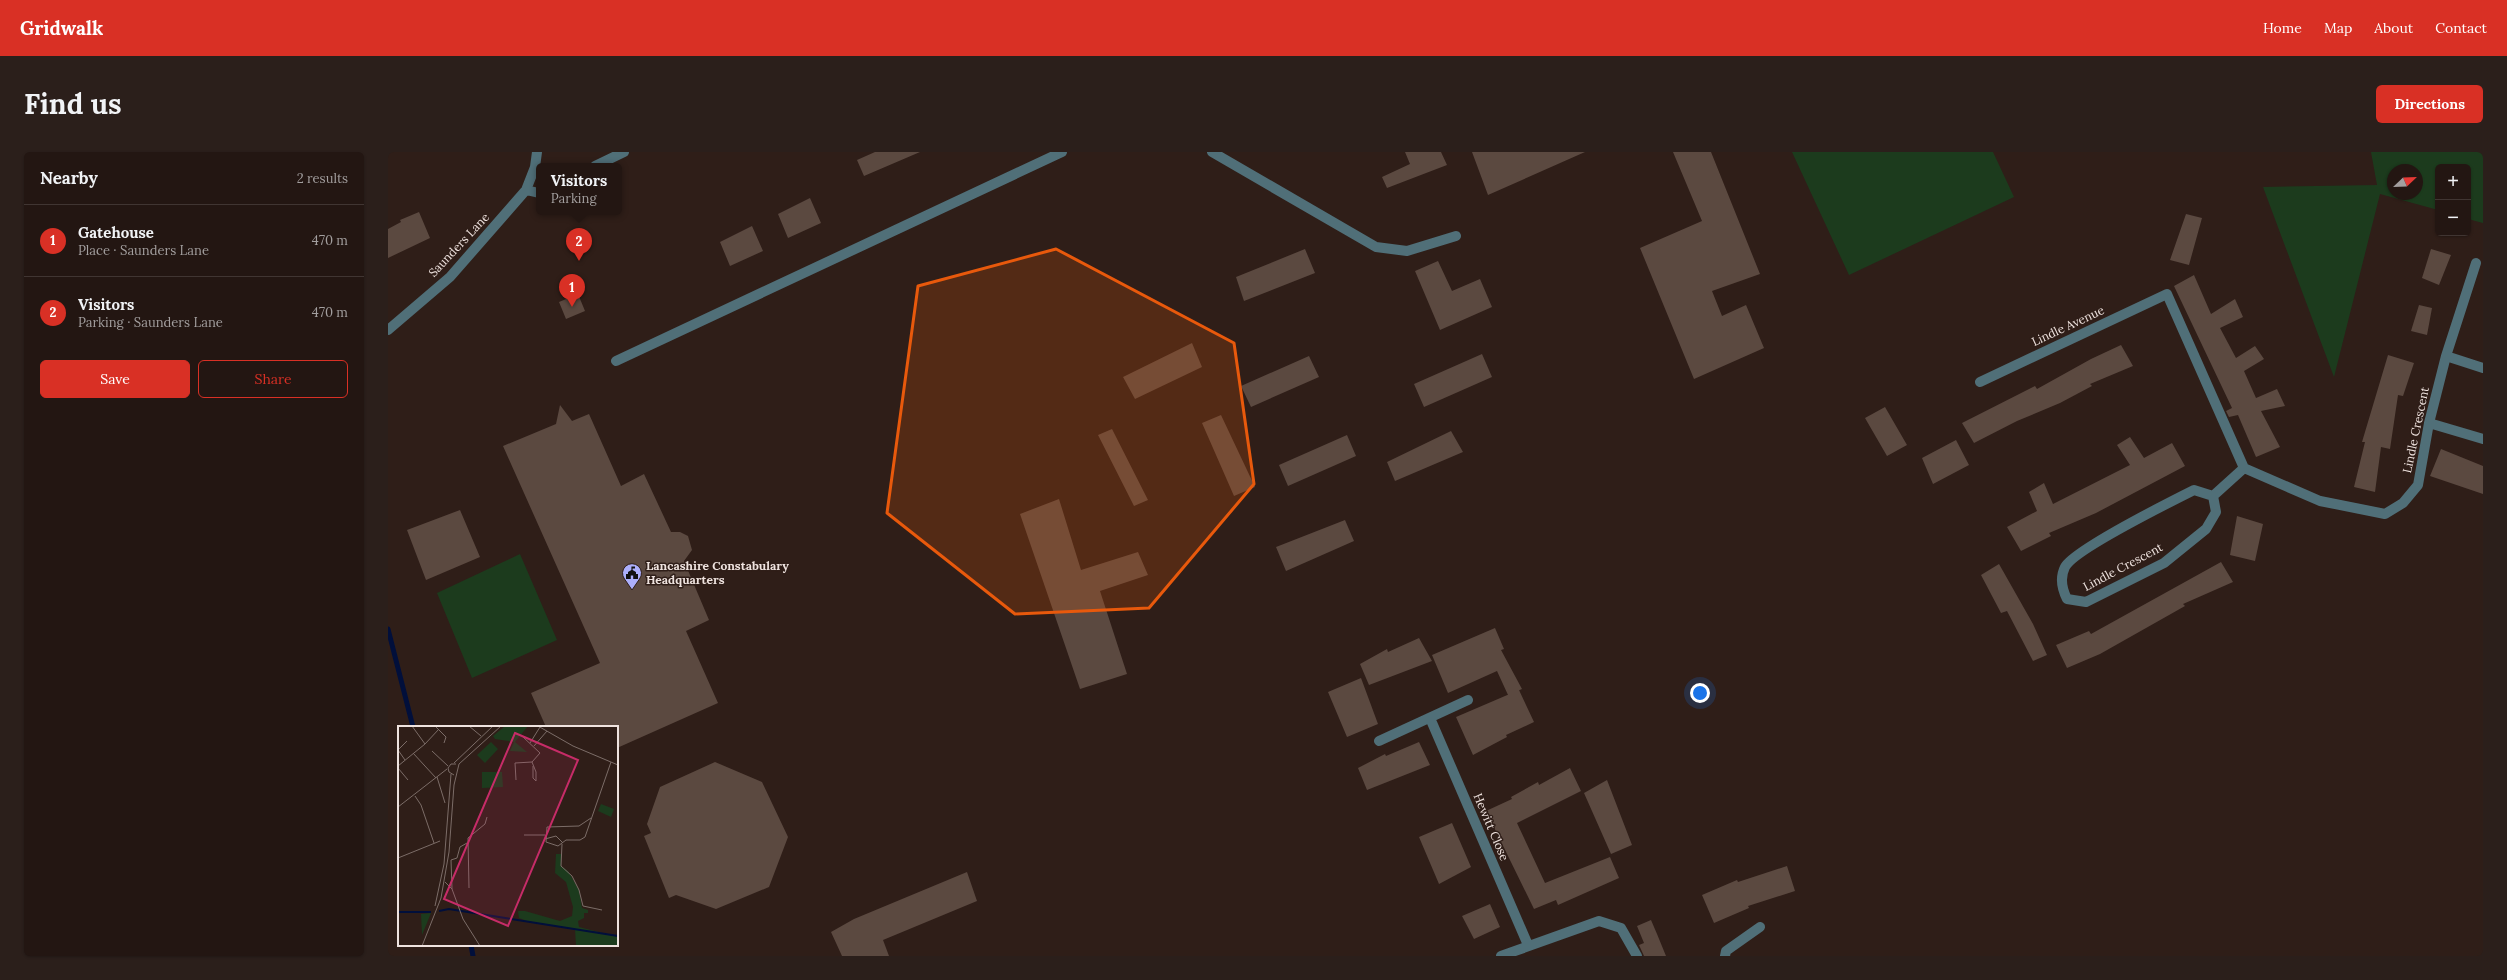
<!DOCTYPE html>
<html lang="en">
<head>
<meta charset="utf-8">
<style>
  :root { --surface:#231612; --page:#2b1f1b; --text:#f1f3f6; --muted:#a39f9f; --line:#403532; --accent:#d93025 }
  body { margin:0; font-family:Lora,serif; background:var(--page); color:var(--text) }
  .controls { position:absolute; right:12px; top:12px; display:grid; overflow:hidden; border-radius:6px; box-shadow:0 1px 3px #0004 }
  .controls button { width:36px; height:36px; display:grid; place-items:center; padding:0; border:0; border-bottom:1px solid var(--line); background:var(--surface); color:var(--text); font:20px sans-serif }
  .compass { position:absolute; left:1999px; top:12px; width:36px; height:36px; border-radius:50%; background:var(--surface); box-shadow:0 1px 3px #0004; rotate:67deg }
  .you { position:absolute; left:1312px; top:541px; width:14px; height:14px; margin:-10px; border:3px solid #fff; border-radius:50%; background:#1a73e8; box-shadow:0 0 0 6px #1a73e833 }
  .badge { display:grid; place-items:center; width:26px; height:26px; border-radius:50%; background:var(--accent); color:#fff; font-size:13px; font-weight:700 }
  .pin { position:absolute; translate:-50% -33px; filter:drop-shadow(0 1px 2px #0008) }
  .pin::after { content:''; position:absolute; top:21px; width:14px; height:12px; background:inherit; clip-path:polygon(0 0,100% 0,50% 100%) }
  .popup { position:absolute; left:148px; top:11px; width:86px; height:52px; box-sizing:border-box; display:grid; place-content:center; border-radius:6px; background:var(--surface); filter:drop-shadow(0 1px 3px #0005); font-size:13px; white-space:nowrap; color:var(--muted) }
  .popup b { font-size:15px; color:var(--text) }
  .popup::after { content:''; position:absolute; left:50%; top:100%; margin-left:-8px; border:8px solid transparent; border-top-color:var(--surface) }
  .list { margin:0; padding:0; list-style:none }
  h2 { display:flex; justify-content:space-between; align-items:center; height:52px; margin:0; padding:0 16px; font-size:17px }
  h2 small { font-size:13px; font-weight:400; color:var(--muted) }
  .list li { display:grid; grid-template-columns:26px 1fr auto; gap:12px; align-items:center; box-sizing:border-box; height:72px; padding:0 16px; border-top:1px solid var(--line) }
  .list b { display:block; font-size:15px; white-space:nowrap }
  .list p { margin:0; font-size:13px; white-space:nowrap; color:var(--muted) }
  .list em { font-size:13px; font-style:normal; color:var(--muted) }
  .actions { display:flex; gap:8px; padding:12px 16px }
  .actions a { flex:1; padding:9px 0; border:1px solid var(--accent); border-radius:6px; text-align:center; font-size:14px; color:var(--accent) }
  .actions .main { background:var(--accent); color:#fff }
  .map { position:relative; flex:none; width:2095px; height:804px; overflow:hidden; border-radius:6px }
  header { display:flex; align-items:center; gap:24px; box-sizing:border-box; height:56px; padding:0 20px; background:var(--accent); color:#fff }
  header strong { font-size:19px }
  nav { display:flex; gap:22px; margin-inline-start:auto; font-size:14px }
  .intro { display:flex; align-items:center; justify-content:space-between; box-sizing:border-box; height:96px; padding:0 24px }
  h1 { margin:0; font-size:28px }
  .button { padding:10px 18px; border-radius:6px; background:var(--accent); color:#fff; font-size:14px; font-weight:700 }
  main { display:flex; gap:24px; padding:0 24px }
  aside { flex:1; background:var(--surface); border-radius:6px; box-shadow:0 1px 3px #0004 }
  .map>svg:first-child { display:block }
  .green { fill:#1c3b1d; fill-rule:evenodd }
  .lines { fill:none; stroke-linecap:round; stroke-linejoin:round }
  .stream { stroke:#010f3b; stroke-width:5 }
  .building { fill:#5b4940 }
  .minor { stroke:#506f78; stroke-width:10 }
  .marked { fill:#e8590c; fill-opacity:0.2; stroke:#e8590c; stroke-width:3; stroke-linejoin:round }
  .labels { text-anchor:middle; stroke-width:3; stroke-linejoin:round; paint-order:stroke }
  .street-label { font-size:12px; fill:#efe3df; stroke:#2f1e18 }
  .poi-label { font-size:12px; font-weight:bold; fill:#efe3df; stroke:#2f1e18; text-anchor:start }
  .inset-river { fill:none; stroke:#010f3b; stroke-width:2 }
  .inset-road { fill:none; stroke:#7c6d68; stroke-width:1 }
  .view { fill:#c62c68; fill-opacity:0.15; stroke:#c62c68; stroke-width:2 }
  .inset-edge { fill:none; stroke:#efe3df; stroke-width:2 }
</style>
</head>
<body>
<header>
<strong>Gridwalk</strong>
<nav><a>Home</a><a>Map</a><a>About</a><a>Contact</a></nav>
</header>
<div class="intro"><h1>Find us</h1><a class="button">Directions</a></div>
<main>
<aside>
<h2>Nearby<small>2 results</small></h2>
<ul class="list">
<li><span class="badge">1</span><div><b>Gatehouse</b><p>Place · Saunders Lane</p></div><em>470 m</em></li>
<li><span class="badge">2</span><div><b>Visitors</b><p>Parking · Saunders Lane</p></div><em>470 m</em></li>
</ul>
<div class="actions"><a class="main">Save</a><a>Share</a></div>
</aside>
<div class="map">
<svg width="2095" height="804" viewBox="0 0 2095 804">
  <rect width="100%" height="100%" fill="#2f1e18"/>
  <!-- green -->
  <path class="green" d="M1404 0H1605L1626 45 1461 123Z
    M1983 0H2095V71L2080 67V15H2050V58L1992 42 1946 225 1875 35 1989 33ZM2005 18H2029V42H2005Z
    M132 402 169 488 84 526 49 441Z"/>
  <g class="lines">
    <!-- stream -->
    <path class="stream" d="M0 477 25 575
      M83 793 85 804"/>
  </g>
  <!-- building -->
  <path class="building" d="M487 0H532L476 24 469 8Z
    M1017 0H1053L1059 13 999 36 994 25 1022 12Z
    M1084 0H1197L1100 43Z
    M1285 0H1323L1372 122 1324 139 1334 164 1358 153 1376 196 1306 227 1252 96 1314 69Z
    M422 46 433 71 400 86 390 62Z
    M31 60 42 86 0 106V77L13 70 12 68Z
    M1798 62 1814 66 1801 113 1782 108Z
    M364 74 375 99 342 114 332 90Z
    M917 97 927 121 856 149 848 125Z
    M2043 97 2063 103 2051 133 2034 126Z
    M1050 109 1064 139 1092 127 1104 155 1052 178 1027 119Z
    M1806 123 1823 162 1847 147 1855 165 1832 176 1848 206 1867 194 1876 207 1856 219 1868 246 1889 237 1897 254 1873 259 1892 295 1868 305 1850 263 1841 265 1838 259 1844 256 1786 134Z
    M190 142 197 159 178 167 171 150Z
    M2031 153 2044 156 2039 183 2023 179Z
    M804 191 814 215 747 247 735 225Z
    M1733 193 1745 214 1702 232 1704 234 1672 251 1629 269 1586 291 1574 271 1647 234 1649 237 1703 207Z
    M1094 202 1104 225 1036 255 1026 232Z
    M2000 203 2026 211 2015 244 2010 243 2002 297 1993 295 1987 340 1966 335 1977 290H1974Z
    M921 204 931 225 863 255 853 234Z
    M172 253 184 269 201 262 233 334 256 322 283 380H292L300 384 304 398 296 409 321 468 298 479 330 551 229 596V575H158L143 541 212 511 115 294 168 272Z
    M1497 255 1519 293 1499 304 1477 266Z
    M833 263 867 335 846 344 814 271Z
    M724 277 760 348 746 354 710 283Z
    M1063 279 1075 300 1007 329 999 310Z
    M959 283 968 304 900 334 891 313Z
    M1742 285 1756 306 1784 291 1797 314 1708 361 1661 381 1663 384 1633 399 1619 375 1649 359 1641 340 1656 331 1665 352 1742 313 1729 293Z
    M1568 288 1581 313 1545 332 1534 306Z
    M2053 297 2095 314V342L2042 324Z
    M671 347 693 418 750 400 760 423 712 439 739 522 692 537 632 362Z
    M72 358 92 405 38 428 19 378Z
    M1849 364 1875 372 1867 409 1842 403Z
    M957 368 966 389 898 419 888 395Z
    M1833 410 1845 430 1795 452 1797 454 1712 502 1679 516 1668 493 1701 479 1703 482Z
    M1611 412 1645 472 1659 503 1645 509 1619 459 1613 461 1593 423Z
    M1107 476 1116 497 1113 498 1134 537 1120 543 1109 519 1060 541 1044 503Z
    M1031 486 1044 509 981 533 972 512 999 497 1000 500Z
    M973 526 990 572 959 585 940 540Z
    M1131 538 1146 570 1118 583 1119 585 1085 603 1068 565Z
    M1031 590 1042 613 979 638 970 616 997 602 998 604Z
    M327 610 374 630 400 685 381 735 328 757 288 743 281 746 256 684 263 681 259 672 272 635Z
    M1182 616 1193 639 1129 671 1157 731 1222 705 1231 726 1170 753 1168 748 1146 757 1098 659 1124 647 1123 645 1150 630 1151 633Z
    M1219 628 1244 693 1223 702 1196 641Z
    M1064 671 1083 715 1051 732 1031 685Z
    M1399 714 1407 739 1360 754 1361 756 1326 771 1314 743 1349 728 1350 730Z
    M579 720 589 749 495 788 501 804H454L443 780 466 767Z
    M1102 752 1112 775 1086 787 1074 764Z
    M1263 768 1269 782 1278 804H1256L1251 793 1256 791 1249 774Z"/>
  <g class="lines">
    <!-- minor -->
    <path class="minor" d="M824 0 988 95 1019 99 1068 84
      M207 14 236 0
      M138 38 151 41
      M0 178 62 125 138 38 147 15 149 0
      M2058 204 2095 216
      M228 209 674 0
      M1592 230 1779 142 1856 316 1932 349 1997 362 2015 351 2030 333 2041 271 2058 204 2088 111
      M2041 271 2095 287
      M1806 338 1825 344 1828 360 1818 377 1776 411 1698 450 1679 447C1674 437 1672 425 1677 415 1686 398 1784 349 1806 338Z
      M1825 344 1856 316
      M1042 566 1140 793
      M991 589 1080 548
      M1113 804 1211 769 1233 776 1249 804
      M1337 804 1338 799 1372 775"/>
  </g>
  <!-- marked area -->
  <path class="marked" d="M668 97 846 191 866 332 761 456 627 462 499 361 530 134Z"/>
  <!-- icons -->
  <defs>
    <g id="civic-pin" transform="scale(1)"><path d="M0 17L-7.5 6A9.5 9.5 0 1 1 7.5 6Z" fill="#acaffb" stroke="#2f1e18"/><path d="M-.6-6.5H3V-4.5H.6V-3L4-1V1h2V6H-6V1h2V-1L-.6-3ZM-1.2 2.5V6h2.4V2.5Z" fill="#111"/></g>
  </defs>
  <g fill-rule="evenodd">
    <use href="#civic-pin" x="244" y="421"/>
  </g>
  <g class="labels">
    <!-- street labels -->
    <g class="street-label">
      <text transform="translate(71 93) rotate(-47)" y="4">Saunders Lane</text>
      <text transform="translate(1680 174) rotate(-25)" y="4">Lindle Avenue</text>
      <text transform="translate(2028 278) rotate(-78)" y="4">Lindle Crescent</text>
      <text transform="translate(1735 415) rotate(-28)" y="4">Lindle Crescent</text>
      <text transform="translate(1103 675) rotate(67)" y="4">Hewitt Close</text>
    </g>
    <!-- poi labels -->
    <g class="poi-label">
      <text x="258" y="418">Lancashire Constabulary<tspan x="258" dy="14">Headquarters</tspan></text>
    </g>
  </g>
  <!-- overview -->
  <g transform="translate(10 574)">
    <rect width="220" height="220" fill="#2f1e18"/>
    <path d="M107 0H130L117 16 129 26 112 25 116 16 97 13 95 10ZM93 16 100 23 87 37 79 29ZM84 46H104L105 61 84 62ZM203 78 216 83 213 91 200 85ZM158 128H163V140L170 145 181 164 184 182 190 184V187H186V192L180 195 181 201 220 211V220H178L177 203 129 195 121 192 120 185H127L162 195 174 190 175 181 168 156 157 147ZM33 187 24 209 23 188Z" fill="#1c3b1d"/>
    <path class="inset-river" d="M41 185 51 183 220 210M0 186H33"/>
    <path class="inset-road" d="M37 0 48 11 46 17M71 0 83 10M140 0 175 20 220 39M132 17 142 1M27 18 41 3M136 20 149 5M0 24 9 15M0 24 7 34M34 25 50 40M15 27 38 52M134 36 138 46V55L135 52V40M56 37 95 0M0 40 27 18 14 0M0 42 10 54M56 49 51 46 50 42 53 38H58M39 51 47 77M118 54 117 37 134 36 142 27 125 11M17 70 23 79 36 117M0 81 49 43M193 92 181 100 149 101 148 116 160 120 168 114H182L187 111 213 36M126 109H147M147 113 158 110 165 117M164 118 163 140 174 150 181 164 185 180 204 184M0 132 42 115M47 156 54 163 65 193 82 220M71 162 70 112 87 98 89 91M54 163 53 134 59 132 62 121 69 117M37 180 46 138 53 48M24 220 43 172 51 126 56 59 61 38 103 0"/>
    <path class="view" d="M117 7 180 34 110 200 46 173Z"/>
    <rect width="220" height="220" class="inset-edge"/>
  </g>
</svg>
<div class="controls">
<button>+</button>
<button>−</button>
</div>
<svg class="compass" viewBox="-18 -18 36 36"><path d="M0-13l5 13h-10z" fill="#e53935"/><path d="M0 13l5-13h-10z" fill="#a39f9f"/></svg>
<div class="you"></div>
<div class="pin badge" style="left:184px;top:155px">1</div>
<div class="pin badge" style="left:191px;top:109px">2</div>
<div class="popup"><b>Visitors</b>Parking</div>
</div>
</main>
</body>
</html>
